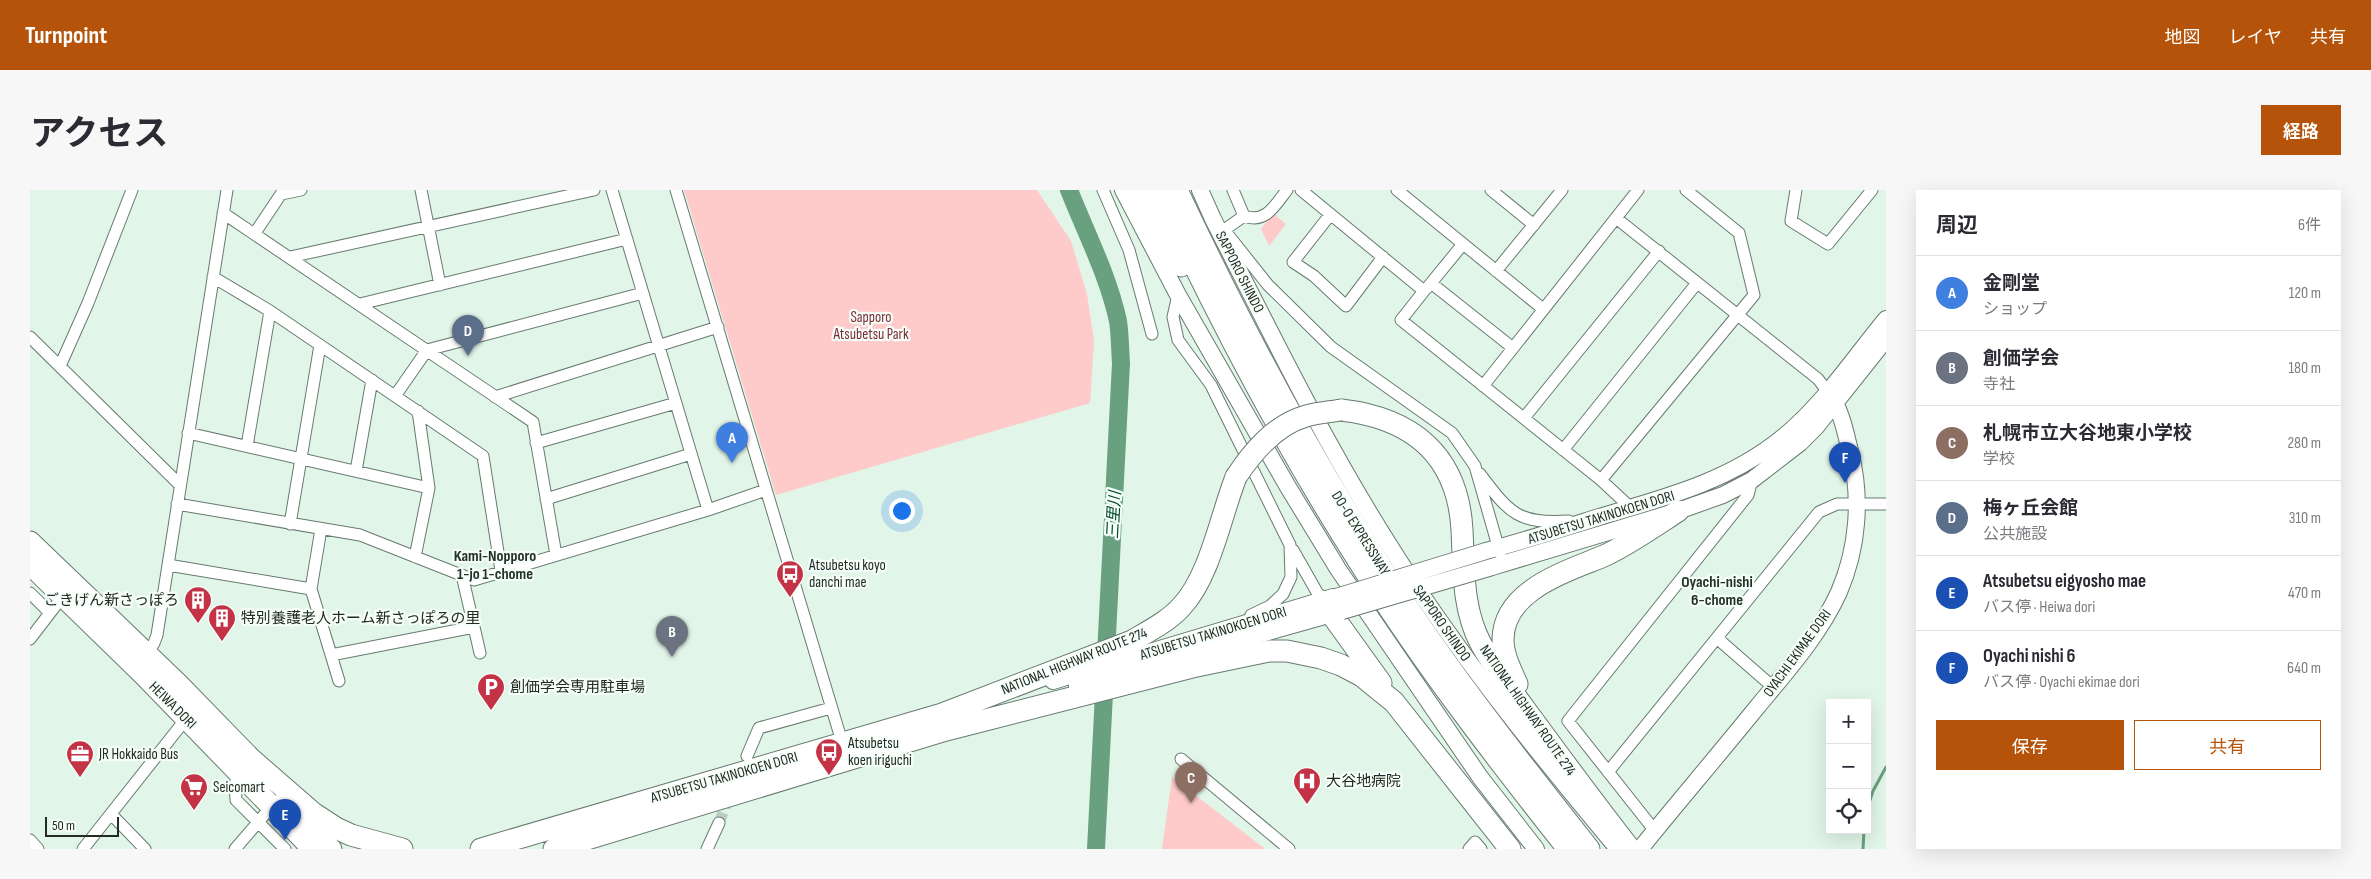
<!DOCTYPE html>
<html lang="ja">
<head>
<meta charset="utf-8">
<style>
  :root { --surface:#fff; --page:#f7f7f7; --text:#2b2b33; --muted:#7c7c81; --line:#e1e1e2; --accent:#b45309 }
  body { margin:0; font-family:"Sofia Sans Condensed","Noto Sans JP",sans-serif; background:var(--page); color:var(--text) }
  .controls { position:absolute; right:15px; bottom:15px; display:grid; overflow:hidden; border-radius:0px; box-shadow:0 5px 20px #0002 }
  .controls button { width:45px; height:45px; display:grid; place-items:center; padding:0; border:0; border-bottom:1px solid var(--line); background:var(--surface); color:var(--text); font:25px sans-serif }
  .scale { position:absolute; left:15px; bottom:12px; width:74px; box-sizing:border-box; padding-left:5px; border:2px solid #222a25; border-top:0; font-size:14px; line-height:18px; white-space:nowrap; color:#222a25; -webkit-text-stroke:4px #f6fef9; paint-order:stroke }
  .you { position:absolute; left:871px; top:320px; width:18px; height:18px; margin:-12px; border:4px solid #fff; border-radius:50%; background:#1a73e8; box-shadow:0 0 0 8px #1a73e833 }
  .badge { display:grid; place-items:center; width:32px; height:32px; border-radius:50%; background:var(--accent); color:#fff; font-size:16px; font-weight:700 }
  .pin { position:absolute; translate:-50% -41px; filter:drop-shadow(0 1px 2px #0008) }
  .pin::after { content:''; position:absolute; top:26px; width:18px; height:15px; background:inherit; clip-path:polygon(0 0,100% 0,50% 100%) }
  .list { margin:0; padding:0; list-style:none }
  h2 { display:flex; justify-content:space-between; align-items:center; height:65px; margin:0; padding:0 20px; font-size:21px }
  h2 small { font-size:16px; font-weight:400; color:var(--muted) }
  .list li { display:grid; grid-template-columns:32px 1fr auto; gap:15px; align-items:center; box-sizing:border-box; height:75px; padding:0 20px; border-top:1px solid var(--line) }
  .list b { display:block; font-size:19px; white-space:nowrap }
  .list p { margin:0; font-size:16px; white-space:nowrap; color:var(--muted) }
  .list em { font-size:16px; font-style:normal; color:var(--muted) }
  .actions { display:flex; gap:10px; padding:15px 20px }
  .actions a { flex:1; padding:11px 0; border:1px solid var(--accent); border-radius:0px; text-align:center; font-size:18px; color:var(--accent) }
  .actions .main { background:var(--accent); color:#fff }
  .icon { flex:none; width:28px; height:28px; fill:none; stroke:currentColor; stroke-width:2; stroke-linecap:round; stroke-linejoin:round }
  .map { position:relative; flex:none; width:1856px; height:659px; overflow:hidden; border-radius:0px }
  header { display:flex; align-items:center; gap:30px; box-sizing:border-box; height:70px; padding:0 25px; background:var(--accent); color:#fff }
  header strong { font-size:24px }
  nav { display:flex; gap:28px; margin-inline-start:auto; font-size:18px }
  .intro { display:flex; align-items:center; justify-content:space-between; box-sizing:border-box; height:120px; padding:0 30px }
  h1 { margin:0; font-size:35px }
  .button { padding:12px 22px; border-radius:0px; background:var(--accent); color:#fff; font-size:18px; font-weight:700 }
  main { display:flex; gap:30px; padding:0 30px }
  aside { flex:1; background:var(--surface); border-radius:0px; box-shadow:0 5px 20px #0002 }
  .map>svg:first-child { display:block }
  .green { fill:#fecaca }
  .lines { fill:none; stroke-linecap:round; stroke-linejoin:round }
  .stream { stroke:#68a080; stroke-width:3 }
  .river { stroke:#68a080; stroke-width:18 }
  .street-tunnel { stroke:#bbccc1; stroke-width:11; stroke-dasharray:11 5.5; stroke-linecap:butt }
  .street-casing { stroke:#687a6f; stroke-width:13 }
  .secondary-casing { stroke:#687a6f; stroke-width:18 }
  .primary-casing { stroke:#687a6f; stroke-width:21 }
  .highway-casing { stroke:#687a6f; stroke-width:23 }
  .street { stroke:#fff; stroke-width:11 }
  .secondary { stroke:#fff; stroke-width:16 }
  .primary { stroke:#fff; stroke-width:19 }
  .highway { stroke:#fff; stroke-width:21 }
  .secondary-bridge-casing { stroke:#687a6f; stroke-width:18; stroke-linecap:butt }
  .highway-bridge-casing { stroke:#687a6f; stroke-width:23; stroke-linecap:butt }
  .secondary-bridge { stroke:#fff; stroke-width:16 }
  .highway-bridge { stroke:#fff; stroke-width:21 }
  .labels { text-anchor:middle; stroke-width:4.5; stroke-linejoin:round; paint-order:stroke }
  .street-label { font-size:15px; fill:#222a25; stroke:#f6fef9 }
  .park-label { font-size:15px; fill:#7a2d33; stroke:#f6fef9 }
  .poi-label { font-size:15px; fill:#222a25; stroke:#f6fef9; text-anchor:start }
  .water-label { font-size:16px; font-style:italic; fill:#004c2c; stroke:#f6fef9 }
  .neighbourhood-label { font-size:16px; font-weight:bold; fill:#24332a; stroke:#f6fef9 }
</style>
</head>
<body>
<header>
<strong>Turnpoint</strong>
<nav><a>地図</a><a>レイヤ</a><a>共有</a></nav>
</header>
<div class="intro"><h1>アクセス</h1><a class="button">経路</a></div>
<main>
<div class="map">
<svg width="1856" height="659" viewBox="0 0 1856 659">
  <rect width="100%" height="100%" fill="#e1f5e8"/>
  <!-- green -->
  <path class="green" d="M654 0H1007L1041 51 1057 104 1064 151 1060 213 746 305Z
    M1243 23 1256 34 1239 56 1231 39Z
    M1142 587 1234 658V659H1132Z"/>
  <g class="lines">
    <!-- stream -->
    <path class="stream" d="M1837 619 1843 601 1856 577
      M1833 659 1834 640"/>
    <!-- river -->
    <path class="river" d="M1039 0C1056 43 1078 85 1088 131 1090 144 1090 159 1091 173L1066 659"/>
    <!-- street-tunnel -->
    <path class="street-tunnel" d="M689 633 700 604"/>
    <!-- street casing -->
    <g class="street-casing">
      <path id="street" d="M391 0 410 95
        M582 0 678 320
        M646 0 812 552
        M1073 0 1099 60 1122 144
        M1203 0 1214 26
        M1271 0 1394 101 1371 130 1571 290 1601 318
        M1367 0 1513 119
        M1461 0 1504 35
        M1766 0 1761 31 1798 54 1842 0
        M193 23 503 232 526 365
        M1300 25 1263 72 1284 86 1316 116 1353 67
        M1586 28 1788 189 1798 202
        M1194 40 1214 26C1236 34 1245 15 1257 0
        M1195 41 1238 95 1301 157 1422 243 1445 276 1470 363
        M225 43 251 4 271 0
        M260 67 564 0
        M1466 81 1532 0
        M183 87 240 121 453 266 471 381
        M1401 93 1483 158
        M1397 98 1433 54
        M1148 105 1143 127 1148 150 1181 195 1260 355 1261 387 1253 404 1240 416 1221 425
        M330 114 597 49
        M0 147 150 295
        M30 176 58 113 102 0
        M1453 196 1608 0
        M365 206 397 160 613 103
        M465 207 688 137
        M1494 228 1629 61
        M158 243 399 298
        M506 253 646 213
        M217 256 240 121
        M1533 260 1667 93
        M326 281 342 190
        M1450 284C1480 324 1488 334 1539 331
        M1571 290 1724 105 1709 43 1656 0
        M516 309 661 264
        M147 314 330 345 444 390 678 320 736 300
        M260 334 290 155
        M291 339 281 399 309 491
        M1263 360 1292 411
        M385 367 399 298 388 221
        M138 375 281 399
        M432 385 450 463
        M0 403 20 423
        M0 449 33 406
        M1688 449 1743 497
        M301 465 444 437
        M115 466 124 453 127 445 197 0
        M717 566 729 538 801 518
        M1151 569 1259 659
        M211 580 205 594 206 610 255 659
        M1578 582 1789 322 1807 314H1856
        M81 624 115 659
        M1625 641 1538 531 1718 305 1722 290
        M0 650 8 659
        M53 659 159 525
        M205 659 242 616
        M677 659 689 633
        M1439 659 1445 652 1451 659"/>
    </g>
    <!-- secondary casing -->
    <g class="secondary-casing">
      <path id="secondary" d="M1093 0 1148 105 1258 297 1308 379 1450 587 1506 659
        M1170 0 1183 29C1240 141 1295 255 1363 361 1428 464 1505 559 1583 653
        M1456 361C1494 351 1531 339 1569 327 1633 308 1698 292 1752 248 1793 215 1823 169 1856 129
        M1462 377 1648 321 1693 305 1722 290 1770 253 1786 237 1856 149
        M1023 491 1303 407
        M1047 496 1312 421
        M1610 659C1649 611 1689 564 1728 516 1757 481 1790 444 1809 402 1828 358 1832 308 1820 261 1815 240 1811 219 1798 202"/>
    </g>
    <!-- primary casing -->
    <g class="primary-casing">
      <path id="primary" d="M255 609 302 659"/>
    </g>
    <!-- highway casing -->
    <g class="highway-casing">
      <path id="highway" d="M1109 0 1151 76
        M1128 0C1189 130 1255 257 1333 378 1395 476 1466 568 1538 659
        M1147 0C1206 125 1270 248 1344 365 1408 468 1484 564 1559 659
        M1311 220C1382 228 1428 265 1432 340 1434 378 1432 419 1451 454 1468 484 1489 511 1509 538 1539 579 1569 619 1600 659
        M0 352 148 494 221 569 283 623 306 638 321 645 372 659
        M0 374 113 484 283 659
        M1292 411 1351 493
        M1487 494C1481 480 1473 465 1473 450 1473 399 1539 381 1576 365 1601 353 1625 336 1648 321
        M451 659 912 524 1102 451C1119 441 1139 431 1152 416 1180 386 1191 325 1206 287
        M524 659 916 540 1162 477 1239 461H1257L1291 468 1311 475 1332 486 1364 512 1480 659"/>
    </g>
    <!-- street -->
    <use href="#street" class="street"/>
    <!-- secondary -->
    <use href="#secondary" class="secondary"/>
    <!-- primary -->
    <use href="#primary" class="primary"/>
    <!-- highway -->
    <use href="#highway" class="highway"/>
    <!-- secondary-bridge casing -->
    <g class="secondary-bridge-casing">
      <path id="secondary-bridge" d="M1306 407 1456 361
        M1312 421 1462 377"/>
    </g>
    <!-- highway-bridge casing -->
    <g class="highway-bridge-casing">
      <path id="highway-bridge" d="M1206 287C1223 261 1245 235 1276 226 1287 223 1299 222 1311 220"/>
    </g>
    <!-- secondary-bridge -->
    <use href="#secondary-bridge" class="secondary-bridge"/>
    <!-- highway-bridge -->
    <use href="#highway-bridge" class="highway-bridge"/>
  </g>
  <!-- icons -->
  <defs>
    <g id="bus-pin" transform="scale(1.4375)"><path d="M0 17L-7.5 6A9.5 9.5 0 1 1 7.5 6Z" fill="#c33245" stroke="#f6fef9"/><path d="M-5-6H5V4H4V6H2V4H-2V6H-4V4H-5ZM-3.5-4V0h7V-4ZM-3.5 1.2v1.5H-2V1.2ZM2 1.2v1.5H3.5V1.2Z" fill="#fff"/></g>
    <g id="building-pin" transform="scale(1.4375)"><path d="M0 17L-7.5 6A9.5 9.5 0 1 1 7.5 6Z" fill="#c33245" stroke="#f6fef9"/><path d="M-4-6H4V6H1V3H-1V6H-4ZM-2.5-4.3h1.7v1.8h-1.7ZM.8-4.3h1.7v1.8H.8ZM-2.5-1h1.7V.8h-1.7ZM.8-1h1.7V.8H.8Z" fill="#fff"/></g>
    <g id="parking-pin" transform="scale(1.4375)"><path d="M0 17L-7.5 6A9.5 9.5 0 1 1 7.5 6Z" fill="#c33245" stroke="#f6fef9"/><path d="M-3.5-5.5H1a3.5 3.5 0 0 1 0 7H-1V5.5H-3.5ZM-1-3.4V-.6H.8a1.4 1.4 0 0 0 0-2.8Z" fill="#fff"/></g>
    <g id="office-pin" transform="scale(1.4375)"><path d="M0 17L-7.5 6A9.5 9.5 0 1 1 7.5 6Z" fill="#c33245" stroke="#f6fef9"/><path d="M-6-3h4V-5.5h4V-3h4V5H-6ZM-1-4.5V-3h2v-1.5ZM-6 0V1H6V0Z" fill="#fff"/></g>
    <g id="hospital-pin" transform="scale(1.4375)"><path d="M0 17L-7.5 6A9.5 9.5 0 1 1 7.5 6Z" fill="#c33245" stroke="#f6fef9"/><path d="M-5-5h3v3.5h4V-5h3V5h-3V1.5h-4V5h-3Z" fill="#fff"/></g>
    <g id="supermarket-pin" transform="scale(1.4375)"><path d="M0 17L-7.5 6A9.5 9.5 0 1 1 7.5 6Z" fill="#c33245" stroke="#f6fef9"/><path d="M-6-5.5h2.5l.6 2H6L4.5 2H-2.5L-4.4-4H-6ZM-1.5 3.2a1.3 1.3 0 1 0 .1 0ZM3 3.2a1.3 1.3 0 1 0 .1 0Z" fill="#fff"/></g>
  </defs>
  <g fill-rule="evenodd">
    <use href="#bus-pin" x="760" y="384"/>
    <use href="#building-pin" x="168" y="410"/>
    <use href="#building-pin" x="192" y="428"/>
    <use href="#parking-pin" x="461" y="497"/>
    <use href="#bus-pin" x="799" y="562"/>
    <use href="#office-pin" x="50" y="564"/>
    <use href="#hospital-pin" x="1277" y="591"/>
    <use href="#supermarket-pin" x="164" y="597"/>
  </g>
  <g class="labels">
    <!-- street labels -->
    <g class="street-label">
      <text transform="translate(1210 82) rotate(63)" y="5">SAPPORO SHINDO</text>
      <text transform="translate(1571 327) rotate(-17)" y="5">ATSUBETSU TAKINOKOEN DORI</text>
      <text transform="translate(1331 343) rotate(58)" y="5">DO-O EXPRESSWAY</text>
      <text transform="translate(1412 433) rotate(55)" y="5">SAPPORO SHINDO</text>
      <text transform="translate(1183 443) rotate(-17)" y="5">ATSUBETSU TAKINOKOEN DORI</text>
      <text transform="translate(1767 463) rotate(-54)" y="5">OYACHI EKIMAE DORI</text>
      <text transform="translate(1044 471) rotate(-22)" y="5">NATIONAL HIGHWAY ROUTE 274</text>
      <text transform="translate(143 515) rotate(45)" y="5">HEIWA DORI</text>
      <text transform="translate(1498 520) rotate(55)" y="5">NATIONAL HIGHWAY ROUTE 274</text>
      <text transform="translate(694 587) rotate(-16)" y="5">ATSUBETSU TAKINOKOEN DORI</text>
    </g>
    <!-- park labels -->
    <g class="park-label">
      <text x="841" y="132">Sapporo<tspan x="841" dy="17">Atsubetsu Park</tspan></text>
    </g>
    <!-- poi labels -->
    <g class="poi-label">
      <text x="779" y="380">Atsubetsu koyo<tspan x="779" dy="17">danchi mae</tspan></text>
      <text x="149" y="415" text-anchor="end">ごきげん新さっぽろ</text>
      <text x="211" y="433">特別養護老人ホーム新さっぽろの里</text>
      <text x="480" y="502">創価学会専用駐車場</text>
      <text x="818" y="558">Atsubetsu<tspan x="818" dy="17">koen iriguchi</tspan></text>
      <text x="69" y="569">JR Hokkaido Bus</text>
      <text x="1296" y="596">大谷地病院</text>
      <text x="183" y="602">Seicomart</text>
    </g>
    <!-- water labels -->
    <g class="water-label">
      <text transform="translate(1083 325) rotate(-87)" y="6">三里川</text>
    </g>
    <!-- neighbourhood labels -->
    <g class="neighbourhood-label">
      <text x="465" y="371">Kami-Nopporo<tspan x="465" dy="18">1-jo 1-chome</tspan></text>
      <text x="1687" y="397">Oyachi-nishi<tspan x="1687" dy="18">6-chome</tspan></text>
    </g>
  </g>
</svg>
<div class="controls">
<button>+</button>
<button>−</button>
<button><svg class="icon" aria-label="locate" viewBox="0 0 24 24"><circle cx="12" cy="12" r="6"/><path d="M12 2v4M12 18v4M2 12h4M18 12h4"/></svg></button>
</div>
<div class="scale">50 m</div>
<div class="you"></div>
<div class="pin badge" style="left:702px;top:273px;background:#3f7fe0">A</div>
<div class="pin badge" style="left:642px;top:467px;background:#6b7280">B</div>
<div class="pin badge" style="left:1161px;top:613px;background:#8d6e63">C</div>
<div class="pin badge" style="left:438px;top:166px;background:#5c6f8a">D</div>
<div class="pin badge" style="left:255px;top:650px;background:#1a4fb4">E</div>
<div class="pin badge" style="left:1815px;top:293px;background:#1a4fb4">F</div>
</div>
<aside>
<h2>周辺<small>6件</small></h2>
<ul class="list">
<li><span class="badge" style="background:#3f7fe0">A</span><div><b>金剛堂</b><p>ショップ</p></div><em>120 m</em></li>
<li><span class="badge" style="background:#6b7280">B</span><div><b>創価学会</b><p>寺社</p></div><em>180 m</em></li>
<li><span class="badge" style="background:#8d6e63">C</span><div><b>札幌市立大谷地東小学校</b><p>学校</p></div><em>280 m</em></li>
<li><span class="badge" style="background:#5c6f8a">D</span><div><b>梅ヶ丘会館</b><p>公共施設</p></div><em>310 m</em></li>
<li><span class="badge" style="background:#1a4fb4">E</span><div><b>Atsubetsu eigyosho mae</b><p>バス停 · Heiwa dori</p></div><em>470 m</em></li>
<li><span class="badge" style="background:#1a4fb4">F</span><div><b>Oyachi nishi 6</b><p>バス停 · Oyachi ekimae dori</p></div><em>640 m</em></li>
</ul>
<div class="actions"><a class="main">保存</a><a>共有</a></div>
</aside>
</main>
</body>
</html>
